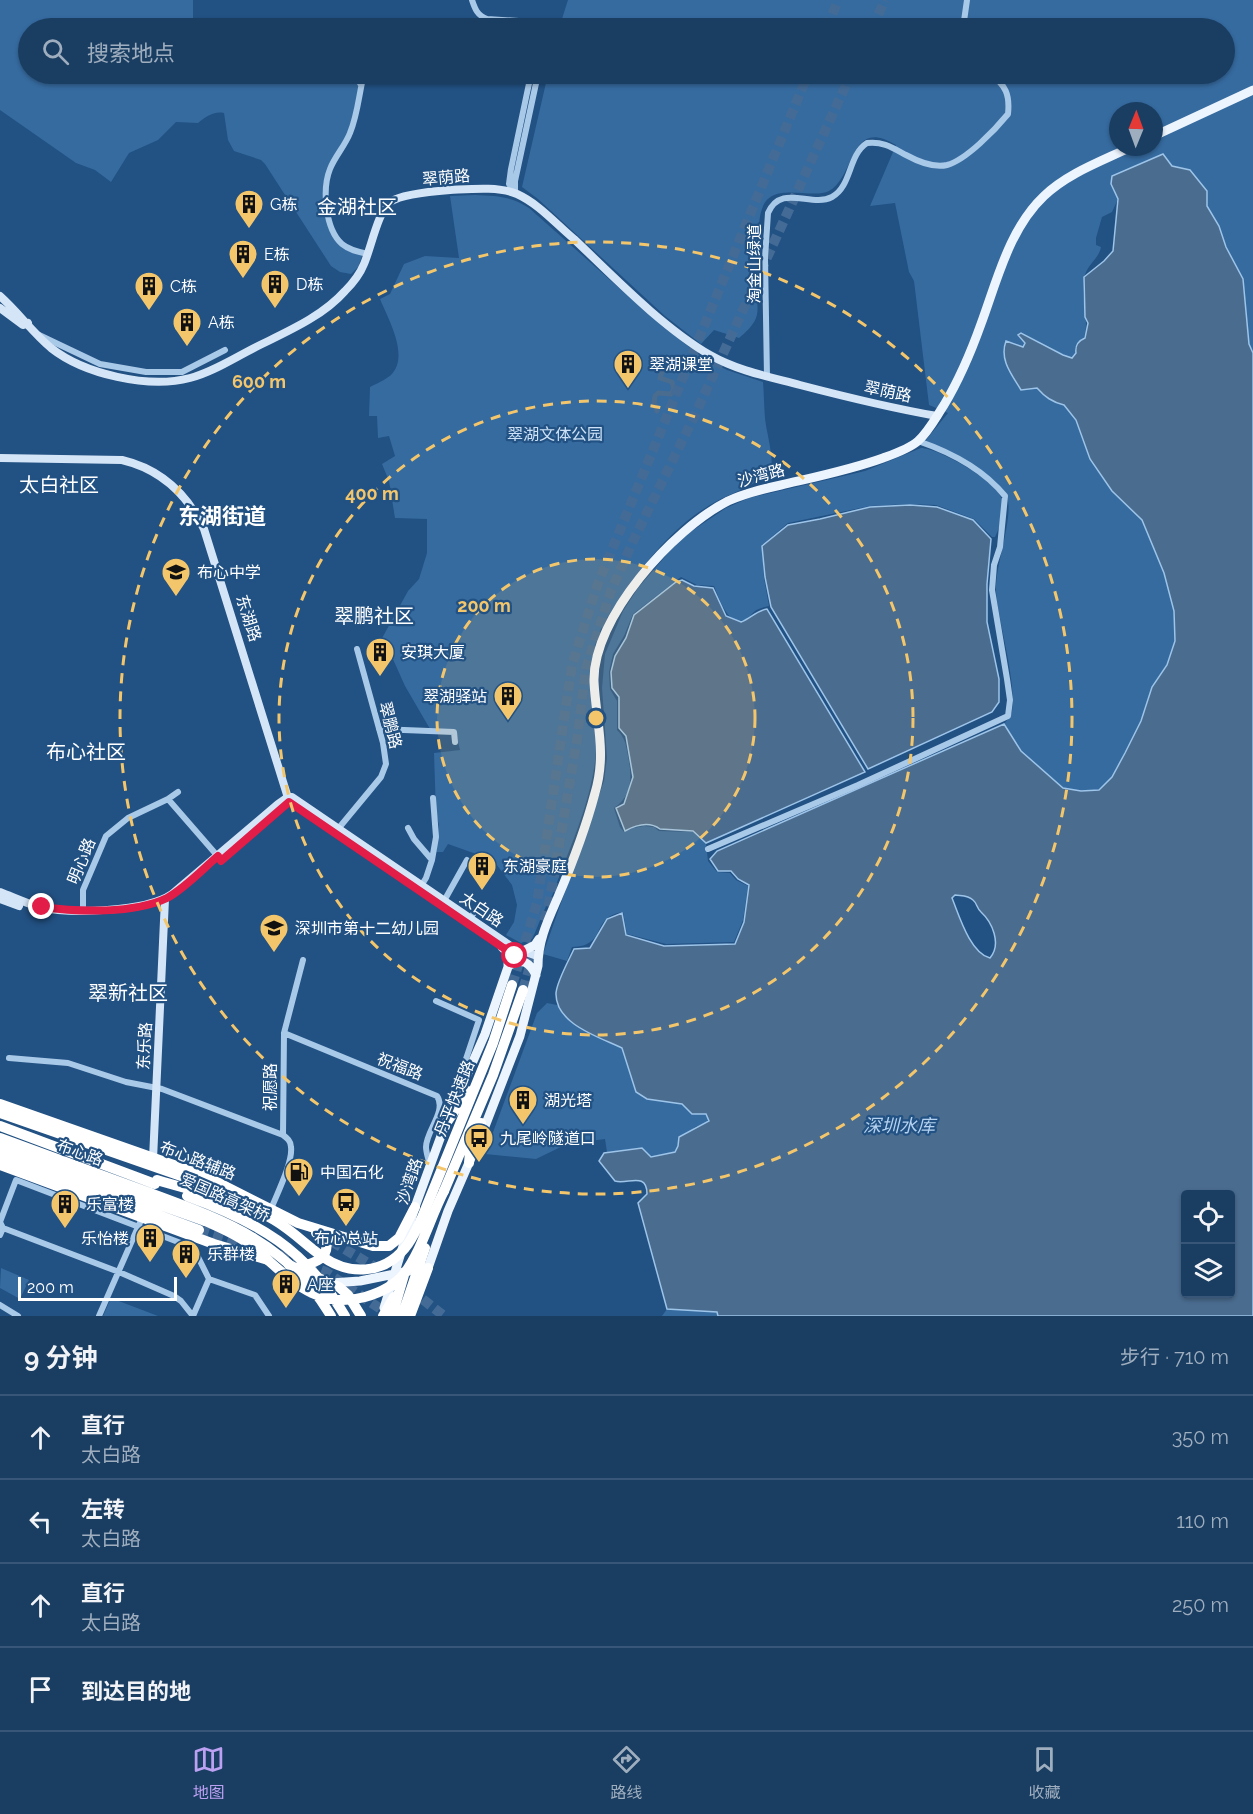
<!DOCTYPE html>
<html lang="zh">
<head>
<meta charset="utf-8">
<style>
  :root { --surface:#1a3d62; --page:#27486b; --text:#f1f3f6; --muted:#9faebe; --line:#385677; --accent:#bca0f2 }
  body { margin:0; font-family:Raleway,"Noto Sans SC",sans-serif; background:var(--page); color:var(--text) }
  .controls { position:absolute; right:18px; bottom:18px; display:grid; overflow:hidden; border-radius:6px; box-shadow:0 2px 4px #0004 }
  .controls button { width:54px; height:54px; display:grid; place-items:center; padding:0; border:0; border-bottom:2px solid var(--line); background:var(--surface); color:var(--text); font:30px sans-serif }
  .compass { position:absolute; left:1109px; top:102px; width:54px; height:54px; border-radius:50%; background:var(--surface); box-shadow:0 2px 4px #0004; rotate:1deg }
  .scale { position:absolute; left:18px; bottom:15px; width:159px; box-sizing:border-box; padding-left:6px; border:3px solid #fff; border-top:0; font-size:16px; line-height:21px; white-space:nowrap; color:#fff; -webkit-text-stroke:4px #225183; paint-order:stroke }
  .stop { position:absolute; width:18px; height:18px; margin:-14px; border:4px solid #e11d48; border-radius:50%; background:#fff }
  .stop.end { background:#e11d48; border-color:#fff; box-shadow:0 2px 6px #0008 }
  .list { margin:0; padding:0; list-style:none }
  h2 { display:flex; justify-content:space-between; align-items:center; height:78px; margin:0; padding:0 24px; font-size:26px }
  h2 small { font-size:20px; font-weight:400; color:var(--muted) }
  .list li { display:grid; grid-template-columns:39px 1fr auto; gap:18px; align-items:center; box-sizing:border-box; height:84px; padding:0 24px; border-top:2px solid var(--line) }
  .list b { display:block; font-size:22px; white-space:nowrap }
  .list p { margin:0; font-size:20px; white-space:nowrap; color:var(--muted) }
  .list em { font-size:20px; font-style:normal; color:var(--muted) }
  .icon { flex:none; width:33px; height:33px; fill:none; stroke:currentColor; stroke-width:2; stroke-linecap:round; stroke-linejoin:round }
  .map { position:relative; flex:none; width:1253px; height:1316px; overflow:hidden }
  .search { position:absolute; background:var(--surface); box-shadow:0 2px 4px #0004; left:18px; right:18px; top:18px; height:66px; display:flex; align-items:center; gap:15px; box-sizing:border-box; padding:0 21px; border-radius:33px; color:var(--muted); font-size:22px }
  .sheet { height:414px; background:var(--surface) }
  nav { display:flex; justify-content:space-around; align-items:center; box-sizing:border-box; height:84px; border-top:2px solid var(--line); background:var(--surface); font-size:16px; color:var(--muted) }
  nav a { display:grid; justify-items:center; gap:3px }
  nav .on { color:var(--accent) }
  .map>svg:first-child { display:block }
  .green { fill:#366ba0; fill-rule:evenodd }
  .water { fill:#4a6c8f; stroke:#9dc4e9; stroke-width:1.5; fill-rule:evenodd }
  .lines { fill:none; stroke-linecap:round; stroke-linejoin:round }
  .canal { stroke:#4a6c8f; stroke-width:5 }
  .highway-tunnel { stroke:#436b96; stroke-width:10; stroke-dasharray:10 5; stroke-linecap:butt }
  .street { stroke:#a9c9e8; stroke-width:6 }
  .secondary { stroke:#d4e5f7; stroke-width:8 }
  .primary { stroke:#ecf4fe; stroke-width:9 }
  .highway { stroke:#fff; stroke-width:10 }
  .highway-bridge { stroke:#fff; stroke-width:10 }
  .route { stroke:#e11d48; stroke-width:8 }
  .ring { fill:none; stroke:#f4c66b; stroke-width:3; stroke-dasharray:10 8 }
  .labels { text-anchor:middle; stroke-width:4.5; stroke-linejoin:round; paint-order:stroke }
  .street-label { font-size:16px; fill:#fff; stroke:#225183 }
  .poi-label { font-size:16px; fill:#fff; stroke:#225183; text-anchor:start }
  .park-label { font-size:16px; fill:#cde2f6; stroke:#225183 }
  .water-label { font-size:18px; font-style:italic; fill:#b5d3f0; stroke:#225183 }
  .quarter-label { font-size:20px; fill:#fff; stroke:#225183 }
  .district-label { font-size:22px; font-weight:bold; fill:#fff; stroke:#225183 }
  .centre { fill:#f4c66b; stroke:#225183; stroke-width:3 }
  .ring-label { font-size:18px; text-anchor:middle; font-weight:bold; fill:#f4c66b; stroke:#225183; stroke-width:4.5; stroke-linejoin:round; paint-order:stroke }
</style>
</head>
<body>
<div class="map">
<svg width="1253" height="1316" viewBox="0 0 1253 1316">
  <rect width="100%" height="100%" fill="#225183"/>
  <!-- green -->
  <path class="green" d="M0 0H193V19L213 28H28V74H355L361 85 353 125 330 167 326 211 340 242 363 254 358 267 351 274 340 272 331 266 265 164 261 160 234 151 228 140 224 113C213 111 206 117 198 123L176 122 158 140 129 153 111 182 95 170 76 163 0 110Z
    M568 0H1253V353L1249 344 1243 279 1226 247 1219 226 1207 206V191L1190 170 1172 166 1112 184 1118 199 1112 212 1102 217 1096 238V245L1101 247C1099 259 1086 265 1084 279 1080 313 1097 327 1072 358L1063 355 1021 333 1025 343 1023 347 1006 341C1021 364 1035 399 1064 405L1076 420 1090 460 1112 491 1142 520 1164 573 1174 611 1175 641 1167 665 1152 687 1141 721 1125 753 1112 777 1099 790 1081 791 1063 788 1021 751 1004 724C1006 721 1008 719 1010 717 1021 697 997 617 996 591 995 565 1014 518 1007 496 1000 476 945 450 925 441L948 413 929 405 914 281 909 272 895 203 870 206 896 145C849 116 856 176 829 191 811 200 771 180 762 209 756 225 761 246 760 264 759 270 755 274 755 281 755 292 760 308 756 318 753 326 745 333 739 338L714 330 701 344 665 316 538 199 522 187 548 74H1224V28H559ZM1118 111H1154V147H1118Z
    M475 195C497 196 510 196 529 208L663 327 701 356 727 370 763 382C764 394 764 406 765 418 766 430 774 458 771 467 765 483 731 493 717 501 678 522 650 556 624 593 616 604 608 615 602 627 578 677 602 714 595 762 589 808 568 851 552 896 543 909 539 925 532 939L521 943 506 935 514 922 517 905 512 885 493 860 448 844 443 852H436L439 825 436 814 434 753 460 750 455 729H430L405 686 388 648 381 640 408 591 419 579 427 553V519L395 518 389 481 382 464 395 456 389 436 378 438 377 416H369L370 387C376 384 385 380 391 375 410 356 388 319 380 299L390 294 404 264 425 256 459 258 450 196Z
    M921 448C938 448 999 482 1002 500 1005 511 1000 527 995 537H992L974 519 936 505 908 504 870 506 788 523 762 545 764 578 769 606C765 607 759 608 755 611 752 613 751 616 748 618 729 631 719 598 714 586L697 585 681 577 633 614 624 636 613 654 609 672 610 689 617 701V730C625 737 626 745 628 756 632 775 633 796 614 808L620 827 624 832 633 828 644 826 654 827 659 831 693 832 706 844 708 861 717 872 730 873 736 880 748 886 743 920 734 942 666 944 627 934 623 912C589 917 609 946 572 947L567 961 543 954 604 781 607 758 602 688 605 654 623 611 638 588 675 545 686 535 726 508 749 498 865 471Z
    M547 1003 557 1005 568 1018 588 1032 622 1047 636 1092 647 1099 682 1104 692 1114H706L709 1122 695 1127 675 1152 651 1157 642 1148 607 1152 605 1139 567 1144 536 1159 485 1154 537 1013Z
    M1 1268 29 1280 20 1299 0 1288Z
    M111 1298 158 1316H103Z
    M667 1309 717 1312 718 1316H662Z"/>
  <!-- water -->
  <path class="water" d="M1163 154 1172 166 1190 170 1207 191V206L1219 226 1226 247 1243 279 1249 344 1253 353V1316H718L717 1312 667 1309 638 1203 647 1194C647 1171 627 1185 615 1181L599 1161 604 1153 642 1148 651 1157 675 1152 678 1146 679 1137 709 1121 706 1114H692L682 1104 647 1099 636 1092 622 1048C599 1037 555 1024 556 993 557 981 569 960 574 949L590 948 607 919 622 913 626 935 664 946 735 944 744 922 749 885 738 879 731 871H718L710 859 717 851 1004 724 1021 751 1063 788 1081 791 1099 790 1112 777 1125 753 1141 721 1152 687 1167 665 1175 641 1174 611 1164 573 1142 520 1112 491 1090 459 1076 420 1064 405C1052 402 1045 397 1037 388L1021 390C1012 375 999 360 1006 341L1023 347 1025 343 1018 335 1021 333 1063 355 1072 358 1076 353C1075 345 1078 341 1085 338L1088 323 1085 317 1084 277 1104 261 1113 251 1118 199 1111 184 1112 176ZM955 895C962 896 968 895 973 900 977 903 977 909 981 912 992 922 1002 944 990 958 970 953 959 915 952 898ZM1230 1194V1294H1186V1194Z
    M910 505 937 507 973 520 991 539 987 584V622L999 679V702L992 712 868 769 771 607 765 577 762 546 788 525 820 519 870 507Z
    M682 580 694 586 713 588 726 616 741 622C751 618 756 611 767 609L865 772 706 843 693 831 660 829C649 821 636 825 625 831L616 808 624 804 633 777 626 736 619 728V697L612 688 611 672 615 656 626 638 634 615 676 582Z"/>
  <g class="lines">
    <!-- canal -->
    <path class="canal" d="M657 411 654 403 655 396 658 393 671 394 674 389 672 382 660 378 663 369 659 364"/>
    <!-- highway-tunnel -->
    <path class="highway-tunnel" d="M827 28 838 0
      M872 28 885 0
      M544 921 549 904 577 740 586 668 611 591 634 539 694 417 851 74
      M512 985 537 903 572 665 597 586 808 74
      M523 990 536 947
      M184 1177 229 1192
      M199 1230 247 1245
      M319 1234 380 1270
      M279 1255 326 1272 391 1316
      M411 1290 444 1316"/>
    <!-- street -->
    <path class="street" d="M472 0C475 9 477 15 487 19L548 23 547 28
      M272 23 281 28
      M480 28H503
      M963 28 967 0
      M355 74 361 85
      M364 74C359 93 358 114 350 133 345 146 335 156 330 169 322 189 325 229 342 244 349 250 359 252 368 254
      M514 192 509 184 511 169 531 74
      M515 192V181L538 74
      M37 334 100 364 146 372H182L225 350
      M767 377 765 258 768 213C781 183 811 208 832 197 852 186 848 155 867 143 883 141 893 148 906 155 917 161 934 168 947 165 966 160 995 130 1008 114 1010 95 1006 85 990 74
      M379 729 454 732 455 742
      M168 799 221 860
      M408 828 414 839 432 860 426 878 421 886
      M338 829 381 777 386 764 383 743 357 649
      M708 849 858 785 1008 716 1010 700 1007 679 992 590 994 565 1000 547 1005 496C984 470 950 452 918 441
      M432 860 436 837 433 798
      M444 901 467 860
      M83 910V890L106 836 128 818 168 799 178 792
      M470 919 477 908
      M436 1001 479 1020 464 1065V1077
      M284 1033 437 1096C447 1111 426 1131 426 1147 426 1153 429 1160 430 1166
      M9 1058 68 1063 126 1082 162 1089 283 1135
      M271 1209C277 1194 293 1162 291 1147 291 1141 287 1138 283 1135L284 1033 303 960
      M3 1228 119 1272 174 1296 181 1301 193 1316
      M0 1235 3 1228 0 1222 16 1180 186 1245 196 1253 209 1279 193 1316
      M209 1279 255 1295 269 1316
      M0 1305 18 1316
      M99 1316 142 1218"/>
    <!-- secondary -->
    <path class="secondary" d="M0 296C18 312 33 333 51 348 84 374 148 389 190 378 213 372 234 358 256 347 286 332 322 317 345 291 353 283 360 274 364 264 371 248 378 212 390 202 402 194 436 191 450 190 470 189 499 186 517 194 539 204 556 224 574 239 615 278 662 327 710 355 738 371 770 377 800 385 846 397 891 408 937 416
      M0 308 23 325 28 323
      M0 458 122 460C160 469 187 494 204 529L289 801
      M0 892C13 897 26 903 39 907 70 914 146 912 172 894L278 804 288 797H292L505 942 512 947 537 956
      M0 899 19 906
      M153 1159 165 899"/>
    <!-- primary -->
    <path class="primary" d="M1154 136 1253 90
      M502 947 509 954 508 965
      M510 965C522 957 530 963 536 975
      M482 1134 520 1036 538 966C538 940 548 920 558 897 572 864 586 827 595 793 607 753 596 721 594 682 592 618 673 529 728 501 745 493 763 489 781 485 815 477 850 470 883 458 894 454 909 449 918 441 929 431 936 417 944 405 959 380 971 352 981 324 997 281 1009 229 1044 196 1068 173 1102 161 1131 147
      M422 1269 428 1268 448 1211 471 1158
      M331 1283 360 1281 409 1271
      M384 1308 415 1207 445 1125 485 1034 508 967 517 954 535 945 539 939"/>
    <!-- highway -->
    <path class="highway" d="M0 1104 205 1176 298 1223 373 1246H389L399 1238 415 1207
      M0 1113 184 1177
      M445 1125 468 1091
      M0 1126 155 1184
      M0 1138 150 1193
      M0 1148 205 1221
      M0 1157 199 1230
      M469 1163 470 1152 481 1123
      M0 1165 214 1244 268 1260
      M444 1191 493 1075 523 990
      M421 1220 493 1043 512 985
      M289 1265 339 1287 348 1295 361 1316
      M299 1267C314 1263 330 1259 326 1240L316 1233
      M383 1316 394 1297
      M410 1316 428 1268"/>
    <!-- highway-bridge -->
    <path class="highway-bridge" d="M157 1180C193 1191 233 1199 267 1216 288 1226 303 1243 323 1257 349 1275 383 1275 405 1248 412 1240 416 1230 421 1220
      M150 1193C226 1221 288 1243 331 1316
      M187 1196C258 1222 306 1249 345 1316
      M205 1221C219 1227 233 1233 246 1242 284 1270 310 1312 365 1297 379 1293 394 1286 404 1274 422 1250 430 1218 444 1191
      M392 1316 404 1275
      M402 1316 425 1248"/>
  </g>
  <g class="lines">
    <!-- route -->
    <path class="route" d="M42 907C78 912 134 914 167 898 184 889 203 869 218 856L221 861 289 802 502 947 517 954 515 956"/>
  </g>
  <!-- distance rings -->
  <circle cx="596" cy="718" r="159" fill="#f4c66b" fill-opacity=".12"/>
  <g class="ring">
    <circle cx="596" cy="718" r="159"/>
    <circle cx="596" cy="718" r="317"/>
    <circle cx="596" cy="718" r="476"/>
  </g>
  <!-- icons -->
  <defs>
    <g id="building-pin" transform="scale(1.5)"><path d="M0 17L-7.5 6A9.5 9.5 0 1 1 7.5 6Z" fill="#f4c66b" stroke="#225183"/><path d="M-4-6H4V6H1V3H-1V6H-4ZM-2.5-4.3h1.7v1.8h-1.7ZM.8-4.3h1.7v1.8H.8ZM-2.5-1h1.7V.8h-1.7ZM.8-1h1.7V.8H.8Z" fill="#111"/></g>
    <g id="school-pin" transform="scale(1.5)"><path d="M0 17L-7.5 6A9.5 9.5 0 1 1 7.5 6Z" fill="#f4c66b" stroke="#225183"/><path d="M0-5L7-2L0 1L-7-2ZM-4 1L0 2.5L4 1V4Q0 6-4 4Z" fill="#111"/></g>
    <g id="bus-pin" transform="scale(1.5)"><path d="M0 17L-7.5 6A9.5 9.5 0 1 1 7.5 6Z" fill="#f4c66b" stroke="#225183"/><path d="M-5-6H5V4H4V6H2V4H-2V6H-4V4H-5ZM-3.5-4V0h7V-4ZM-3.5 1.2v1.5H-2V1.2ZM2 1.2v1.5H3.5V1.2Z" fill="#111"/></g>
    <g id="fuel-pin" transform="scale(1.5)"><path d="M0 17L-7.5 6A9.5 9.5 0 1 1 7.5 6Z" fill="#f4c66b" stroke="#225183"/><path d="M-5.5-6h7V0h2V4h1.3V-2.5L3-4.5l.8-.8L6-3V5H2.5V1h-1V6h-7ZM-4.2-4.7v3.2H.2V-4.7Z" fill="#111"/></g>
  </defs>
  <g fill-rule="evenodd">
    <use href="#building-pin" x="249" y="204"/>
    <use href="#building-pin" x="243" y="254"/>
    <use href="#building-pin" x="275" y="284"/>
    <use href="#building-pin" x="149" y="286"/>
    <use href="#building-pin" x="187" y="322"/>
    <use href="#building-pin" x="628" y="364"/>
    <use href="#school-pin" x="176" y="572"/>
    <use href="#building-pin" x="380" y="652"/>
    <use href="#building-pin" x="508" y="696"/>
    <use href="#building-pin" x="482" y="866"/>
    <use href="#school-pin" x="274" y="928"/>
    <use href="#building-pin" x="523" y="1100"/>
    <use href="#bus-pin" x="479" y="1138"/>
    <use href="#fuel-pin" x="299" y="1172"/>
    <use href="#bus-pin" x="346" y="1202"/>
    <use href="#building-pin" x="65" y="1204"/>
    <use href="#building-pin" x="150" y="1238"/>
    <use href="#building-pin" x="186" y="1254"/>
    <use href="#building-pin" x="286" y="1284"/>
  </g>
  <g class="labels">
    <!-- street labels -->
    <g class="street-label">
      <text transform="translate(446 177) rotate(-5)" y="6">翠荫路</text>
      <text transform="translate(754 264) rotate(-90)" y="6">淘金山绿道</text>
      <text transform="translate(888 391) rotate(12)" y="6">翠荫路</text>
      <text transform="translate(761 475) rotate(-15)" y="6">沙湾路</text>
      <text transform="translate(249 618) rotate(72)" y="6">东湖路</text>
      <text transform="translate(391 725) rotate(76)" y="6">翠鹏路</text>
      <text transform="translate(81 861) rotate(-68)" y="6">明心路</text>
      <text transform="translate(482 909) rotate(34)" y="6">太白路</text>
      <text transform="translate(144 1046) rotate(-87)" y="6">东乐路</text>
      <text transform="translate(400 1066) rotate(21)" y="6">祝福路</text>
      <text transform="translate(270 1087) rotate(-90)" y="6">祝愿路</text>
      <text transform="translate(454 1098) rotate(-68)" y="6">丹平快速路</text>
      <text transform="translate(80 1152) rotate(20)" y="6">布心路</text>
      <text transform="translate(198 1160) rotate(21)" y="6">布心路辅路</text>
      <text transform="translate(409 1181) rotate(-71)" y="6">沙湾路</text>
      <text transform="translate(225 1197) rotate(24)" y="6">爱国路高架桥</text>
    </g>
    <!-- poi labels -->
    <g class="poi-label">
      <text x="270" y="210">G栋</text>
      <text x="264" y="260">E栋</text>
      <text x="296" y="290">D栋</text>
      <text x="170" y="292">C栋</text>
      <text x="208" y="328">A栋</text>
      <text x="649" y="370">翠湖课堂</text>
      <text x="197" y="578">布心中学</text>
      <text x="401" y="658">安琪大厦</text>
      <text x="487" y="702" text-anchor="end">翠湖驿站</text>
      <text x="503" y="872">东湖豪庭</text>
      <text x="295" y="934">深圳市第十二幼儿园</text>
      <text x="544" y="1106">湖光塔</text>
      <text x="500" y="1144">九尾岭隧道口</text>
      <text x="320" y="1178">中国石化</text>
      <text x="86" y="1210">乐富楼</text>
      <text x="129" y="1244" text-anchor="end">乐怡楼</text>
      <text x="346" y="1244" text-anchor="middle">布心总站</text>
      <text x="207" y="1260">乐群楼</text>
      <text x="307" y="1290">A座</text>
    </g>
    <!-- park labels -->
    <g class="park-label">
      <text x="555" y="440">翠湖文体公园</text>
    </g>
    <!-- water labels -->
    <g class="water-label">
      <text x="899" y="1132">深圳水库</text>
    </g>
    <!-- quarter labels -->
    <g class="quarter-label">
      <text x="357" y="214">金湖社区</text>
      <text x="59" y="492">太白社区</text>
      <text x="374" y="623">翠鹏社区</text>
      <text x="86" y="759">布心社区</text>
      <text x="128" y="1000">翠新社区</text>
    </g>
    <!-- district labels -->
    <g class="district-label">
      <text x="222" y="524">东湖街道</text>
    </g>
  </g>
  <circle cx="596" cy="718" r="9" class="centre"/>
  <g class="ring-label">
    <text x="259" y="388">600 m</text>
    <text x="372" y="500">400 m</text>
    <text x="484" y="612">200 m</text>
  </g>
</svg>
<div class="controls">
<button><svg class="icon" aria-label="locate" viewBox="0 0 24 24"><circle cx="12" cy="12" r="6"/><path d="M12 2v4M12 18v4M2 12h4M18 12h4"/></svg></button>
<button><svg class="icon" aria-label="layers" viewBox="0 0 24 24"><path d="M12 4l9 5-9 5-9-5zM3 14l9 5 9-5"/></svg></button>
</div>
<svg class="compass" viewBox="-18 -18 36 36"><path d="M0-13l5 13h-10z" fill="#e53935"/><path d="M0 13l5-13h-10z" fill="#9faebe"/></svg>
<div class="scale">200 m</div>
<div class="stop" style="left:515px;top:956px"></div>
<div class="stop end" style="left:42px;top:907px"></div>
<div class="search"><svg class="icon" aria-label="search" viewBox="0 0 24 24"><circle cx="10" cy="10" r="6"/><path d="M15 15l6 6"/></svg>搜索地点</div>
</div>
<section class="sheet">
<h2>9 分钟<small>步行 · 710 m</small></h2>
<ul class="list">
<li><svg class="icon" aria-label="ahead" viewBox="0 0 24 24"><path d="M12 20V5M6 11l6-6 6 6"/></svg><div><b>直行</b><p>太白路</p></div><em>350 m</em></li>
<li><svg class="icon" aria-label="left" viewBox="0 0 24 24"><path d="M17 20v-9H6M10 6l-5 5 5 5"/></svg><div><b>左转</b><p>太白路</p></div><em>110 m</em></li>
<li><svg class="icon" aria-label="ahead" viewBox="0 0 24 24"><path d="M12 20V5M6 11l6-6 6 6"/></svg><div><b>直行</b><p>太白路</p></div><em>250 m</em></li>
<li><svg class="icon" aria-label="arrive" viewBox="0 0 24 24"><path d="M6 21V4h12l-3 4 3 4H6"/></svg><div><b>到达目的地</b></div></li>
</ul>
</section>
<nav>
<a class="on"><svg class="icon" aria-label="map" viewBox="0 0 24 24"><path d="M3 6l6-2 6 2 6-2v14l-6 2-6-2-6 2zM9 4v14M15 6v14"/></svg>地图</a>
<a><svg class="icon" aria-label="directions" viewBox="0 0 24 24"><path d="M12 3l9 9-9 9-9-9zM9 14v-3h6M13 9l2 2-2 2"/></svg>路线</a>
<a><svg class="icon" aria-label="saved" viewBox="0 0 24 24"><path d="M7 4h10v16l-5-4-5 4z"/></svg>收藏</a>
</nav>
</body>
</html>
